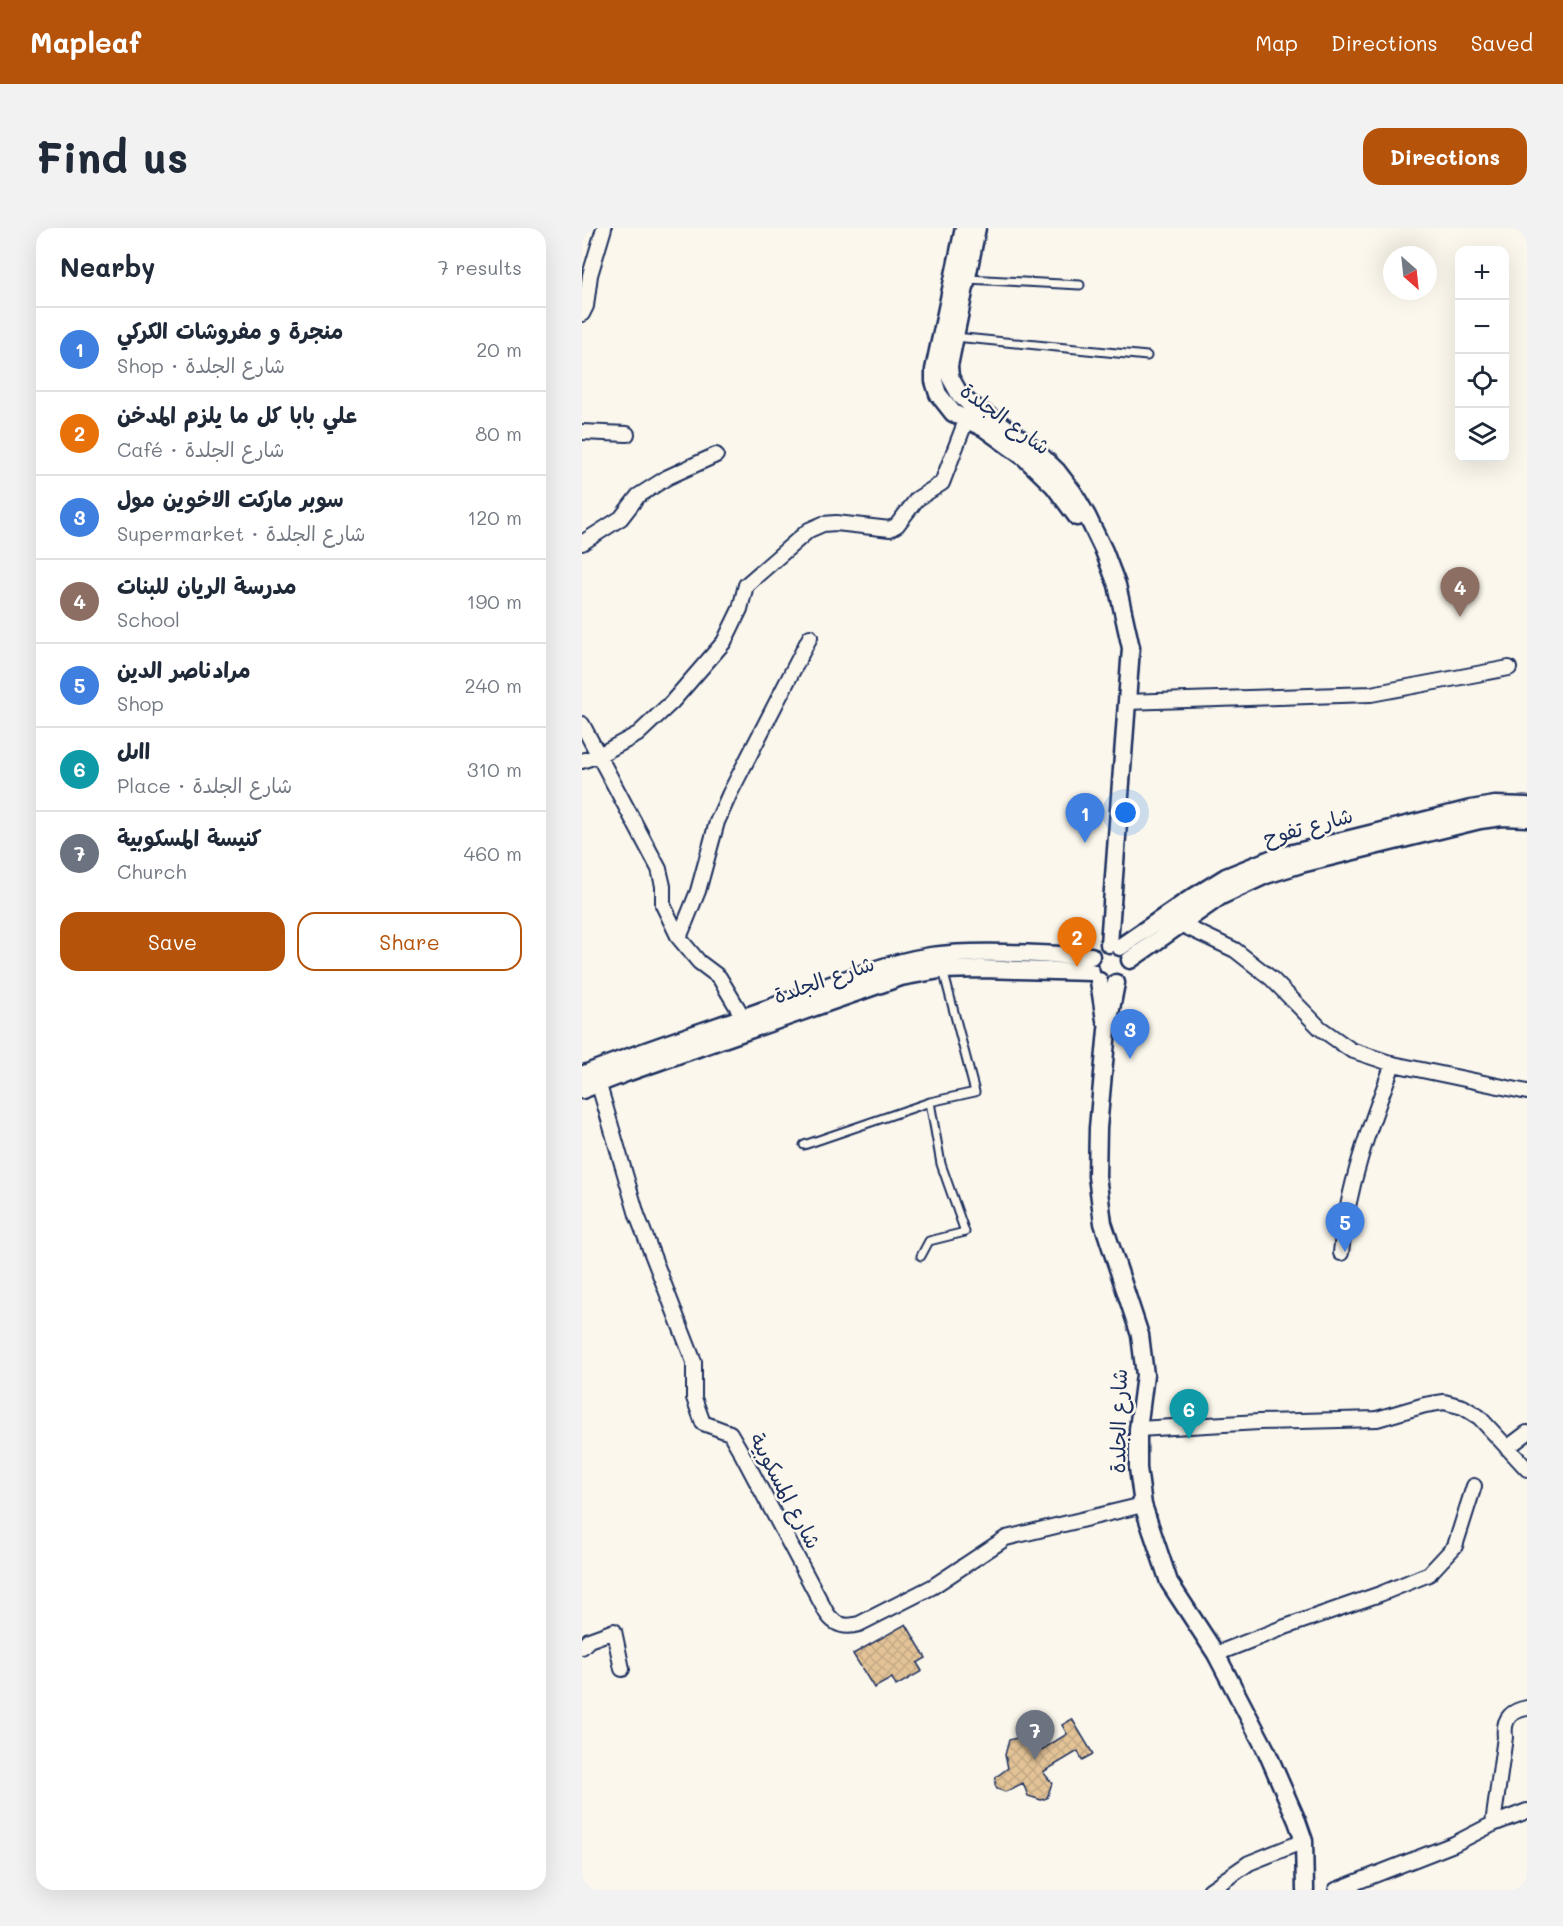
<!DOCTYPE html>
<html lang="en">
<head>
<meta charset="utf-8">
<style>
  :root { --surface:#fff; --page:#f2f2f3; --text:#1f2937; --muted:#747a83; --line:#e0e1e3; --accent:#b45309 }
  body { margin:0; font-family:Mali,"Playpen Sans Arabic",sans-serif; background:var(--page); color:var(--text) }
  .controls { position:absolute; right:18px; top:18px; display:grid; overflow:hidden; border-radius:12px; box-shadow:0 6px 24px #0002 }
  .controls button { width:54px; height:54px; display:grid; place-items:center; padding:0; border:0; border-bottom:2px solid var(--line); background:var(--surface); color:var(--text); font:30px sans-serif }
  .compass { position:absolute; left:801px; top:18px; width:54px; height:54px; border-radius:50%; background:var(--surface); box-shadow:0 6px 24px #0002; rotate:153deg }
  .you { position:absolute; left:544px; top:585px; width:21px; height:21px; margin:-15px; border:4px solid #fff; border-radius:50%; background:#1a73e8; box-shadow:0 0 0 9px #1a73e833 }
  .badge { display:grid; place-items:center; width:39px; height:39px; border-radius:50%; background:var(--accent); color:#fff; font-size:20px; font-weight:700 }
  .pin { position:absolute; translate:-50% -50px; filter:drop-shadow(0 2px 3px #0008) }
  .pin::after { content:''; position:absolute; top:32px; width:21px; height:18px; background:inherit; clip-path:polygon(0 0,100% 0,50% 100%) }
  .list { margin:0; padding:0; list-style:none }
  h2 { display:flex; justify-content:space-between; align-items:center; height:78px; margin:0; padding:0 24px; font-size:26px }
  h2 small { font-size:20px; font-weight:400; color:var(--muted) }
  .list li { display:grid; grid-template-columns:39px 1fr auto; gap:18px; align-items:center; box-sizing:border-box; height:84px; padding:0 24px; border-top:2px solid var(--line) }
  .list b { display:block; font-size:22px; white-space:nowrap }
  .list p { margin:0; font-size:20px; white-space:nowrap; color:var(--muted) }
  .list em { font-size:20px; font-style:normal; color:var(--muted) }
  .actions { display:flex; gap:12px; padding:18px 24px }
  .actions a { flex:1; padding:14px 0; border:2px solid var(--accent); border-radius:18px; text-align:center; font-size:21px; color:var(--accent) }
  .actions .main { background:var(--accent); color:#fff }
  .icon { flex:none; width:33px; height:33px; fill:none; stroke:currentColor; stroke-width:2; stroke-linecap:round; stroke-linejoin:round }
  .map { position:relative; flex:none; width:945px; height:1662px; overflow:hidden; border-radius:18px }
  header { display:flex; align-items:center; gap:36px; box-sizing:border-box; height:84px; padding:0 30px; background:var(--accent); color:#fff }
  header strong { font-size:28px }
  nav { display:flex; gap:33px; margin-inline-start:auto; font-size:21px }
  .intro { display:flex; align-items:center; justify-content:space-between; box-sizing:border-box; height:144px; padding:0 36px }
  h1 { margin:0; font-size:42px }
  .button { padding:15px 27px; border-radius:18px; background:var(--accent); color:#fff; font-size:21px; font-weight:700 }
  main { display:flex; gap:36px; padding:0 36px }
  aside { flex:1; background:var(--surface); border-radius:18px; box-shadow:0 6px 24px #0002 }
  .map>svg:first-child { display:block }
  .building { fill:url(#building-cross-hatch); stroke:#1b2f5e; stroke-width:1.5 }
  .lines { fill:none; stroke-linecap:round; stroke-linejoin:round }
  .service-casing { stroke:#1b2f5e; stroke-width:11 }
  .minor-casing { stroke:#1b2f5e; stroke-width:18 }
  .tertiary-casing { stroke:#1b2f5e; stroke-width:21 }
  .service { stroke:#fbf7ec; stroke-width:7 }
  .minor { stroke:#fbf7ec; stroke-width:14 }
  .tertiary { stroke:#fbf7ec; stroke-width:16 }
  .labels { text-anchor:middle; stroke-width:5; stroke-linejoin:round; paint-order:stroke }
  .street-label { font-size:21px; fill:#1b2f5e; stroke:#fbf7ec }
</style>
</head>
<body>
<header>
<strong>Mapleaf</strong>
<nav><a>Map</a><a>Directions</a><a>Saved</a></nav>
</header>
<div class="intro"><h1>Find us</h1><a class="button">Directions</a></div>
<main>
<aside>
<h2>Nearby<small>7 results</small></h2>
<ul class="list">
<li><span class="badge" style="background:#3f7fe0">1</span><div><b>منجرة و مفروشات الكركي</b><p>Shop · شارع الجلدة</p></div><em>20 m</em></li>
<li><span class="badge" style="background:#e8710a">2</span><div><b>علي بابا كل ما يلزم المدخن</b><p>Café · شارع الجلدة</p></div><em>80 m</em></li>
<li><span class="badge" style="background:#3f7fe0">3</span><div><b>سوبر ماركت الاخوين مول</b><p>Supermarket · شارع الجلدة</p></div><em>120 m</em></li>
<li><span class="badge" style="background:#8d6e63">4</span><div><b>مدرسة الريان للبنات</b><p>School</p></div><em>190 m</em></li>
<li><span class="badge" style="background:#3f7fe0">5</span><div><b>مرادناصر الدين</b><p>Shop</p></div><em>240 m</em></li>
<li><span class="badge" style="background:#0f9aa8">6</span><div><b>ااىل</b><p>Place · شارع الجلدة</p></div><em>310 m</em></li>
<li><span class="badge" style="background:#6b7280">7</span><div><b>كنيسة المسكوبية</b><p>Church</p></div><em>460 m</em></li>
</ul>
<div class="actions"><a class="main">Save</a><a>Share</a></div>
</aside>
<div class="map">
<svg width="945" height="1662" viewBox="0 0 945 1662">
  <defs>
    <pattern id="building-cross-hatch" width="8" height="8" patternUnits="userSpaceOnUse" patternTransform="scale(1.5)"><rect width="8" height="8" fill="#e3c396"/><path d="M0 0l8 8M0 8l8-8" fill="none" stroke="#c2a884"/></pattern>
  </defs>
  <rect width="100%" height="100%" fill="#fbf7ec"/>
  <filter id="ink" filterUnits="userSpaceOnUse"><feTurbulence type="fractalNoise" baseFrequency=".0167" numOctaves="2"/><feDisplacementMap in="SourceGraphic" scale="12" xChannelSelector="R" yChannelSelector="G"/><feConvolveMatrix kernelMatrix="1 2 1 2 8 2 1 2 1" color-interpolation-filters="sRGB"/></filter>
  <g filter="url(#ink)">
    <!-- building -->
    <path class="building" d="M324 1396 344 1430 335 1435 340 1443 314 1458 310 1450 292 1460 271 1426Z
      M490 1491 511 1526 500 1532 496 1523 461 1544 470 1555 465 1570 459 1572 446 1568 441 1555 423 1564 415 1561 413 1557 414 1549 426 1540 423 1527 427 1512 434 1510 446 1514 456 1524 485 1506 480 1497Z"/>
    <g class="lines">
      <!-- service casing -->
      <g class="service-casing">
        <path id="service" d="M385 51 498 57
          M373 109 565 128
          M222 917 348 874 393 864 361 742
          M339 1028 347 1013 383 1004 359 936 348 874"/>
      </g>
      <!-- minor casing -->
      <g class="minor-casing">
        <path id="minor" d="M0 86 4 78 8 47 22 0
          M0 204 45 206
          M0 315 39 290 56 268 86 249 134 227
          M544 474 789 466 927 440
          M0 496 77 641 81 658V677L97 710 117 734 137 749 161 789 166 795
          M0 533 17 527 56 506 90 474 142 414 158 381 164 357 227 302 241 296 254 295 308 301 315 297 335 271 360 255 388 182
          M593 691 598 696 653 722 690 751 738 800 769 822 811 836 945 864
          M97 710 116 663 135 594 148 565 228 409
          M14 847 55 987 112 1134V1170L121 1195 148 1205 159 1224 244 1384C252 1397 263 1400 277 1396L350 1359 424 1310 561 1277
          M759 1025C765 959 788 897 811 836
          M556 1201 677 1194 795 1191 843 1177 862 1174 881 1179 897 1189 945 1241
          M925 1220 945 1205
          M0 1419 7 1412 32 1403 40 1441
          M634 1426 703 1399 798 1366 847 1346 873 1318 892 1258
          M911 1596 923 1509C921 1491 928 1483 945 1480
          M628 1662 667 1635 722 1613
          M754 1662 872 1616 911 1596 945 1583"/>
      </g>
      <!-- tertiary casing -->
      <g class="tertiary-casing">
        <path id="tertiary" d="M382 0 352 142V153L356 166 371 185 402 200 442 229 472 258 495 289
          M395 0 367 138 368 149 378 167 388 176 423 199 453 222 475 243 491 264 505 288 522 323 535 357 549 420 527 716
          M538 719 605 673 644 649 691 630 889 581 913 577 945 578
          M548 732 639 668 684 647 719 636 898 592 920 589 945 590
          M517 753 523 792
          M534 755 525 802 516 900 515 948 521 995 558 1107 563 1147 556 1201V1240L561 1277 587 1354 634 1426 685 1524 715 1593 722 1613 723 1662
          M0 847C61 822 123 803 185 781 238 762 293 737 349 728 398 721 459 727 509 728
          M0 862 44 845 319 749 358 742 399 741 509 744"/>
      </g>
      <!-- service -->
      <use href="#service" class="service"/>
      <!-- minor -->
      <use href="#minor" class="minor"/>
      <!-- tertiary -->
      <use href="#tertiary" class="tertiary"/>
    </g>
  </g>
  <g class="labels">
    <!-- street labels -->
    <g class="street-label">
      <text transform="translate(423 191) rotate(36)" y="7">شارع الجلدة</text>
      <text transform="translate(726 599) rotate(-15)" y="7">شارع تفوح</text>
      <text transform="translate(242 752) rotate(-19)" y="7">شارع الجلدة</text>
      <text transform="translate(537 1193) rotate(-89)" y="7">شارع الجلدة</text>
      <text transform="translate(203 1263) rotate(62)" y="7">شارع المسكوبية</text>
    </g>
  </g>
</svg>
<div class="controls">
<button>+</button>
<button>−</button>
<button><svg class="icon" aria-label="locate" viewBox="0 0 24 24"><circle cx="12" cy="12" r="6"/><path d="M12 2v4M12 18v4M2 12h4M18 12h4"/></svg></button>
<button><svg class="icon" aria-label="layers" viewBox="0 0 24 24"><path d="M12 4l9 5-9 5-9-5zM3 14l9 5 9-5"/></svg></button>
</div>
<svg class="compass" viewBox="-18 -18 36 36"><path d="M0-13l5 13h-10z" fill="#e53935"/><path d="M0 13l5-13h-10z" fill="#747a83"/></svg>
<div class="you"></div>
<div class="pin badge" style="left:503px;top:615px;background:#3f7fe0">1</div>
<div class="pin badge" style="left:495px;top:739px;background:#e8710a">2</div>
<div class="pin badge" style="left:548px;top:831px;background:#3f7fe0">3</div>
<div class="pin badge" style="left:878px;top:389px;background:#8d6e63">4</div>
<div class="pin badge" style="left:763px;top:1024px;background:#3f7fe0">5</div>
<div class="pin badge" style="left:607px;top:1211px;background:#0f9aa8">6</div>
<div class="pin badge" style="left:453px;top:1532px;background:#6b7280">7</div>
</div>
</main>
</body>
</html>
